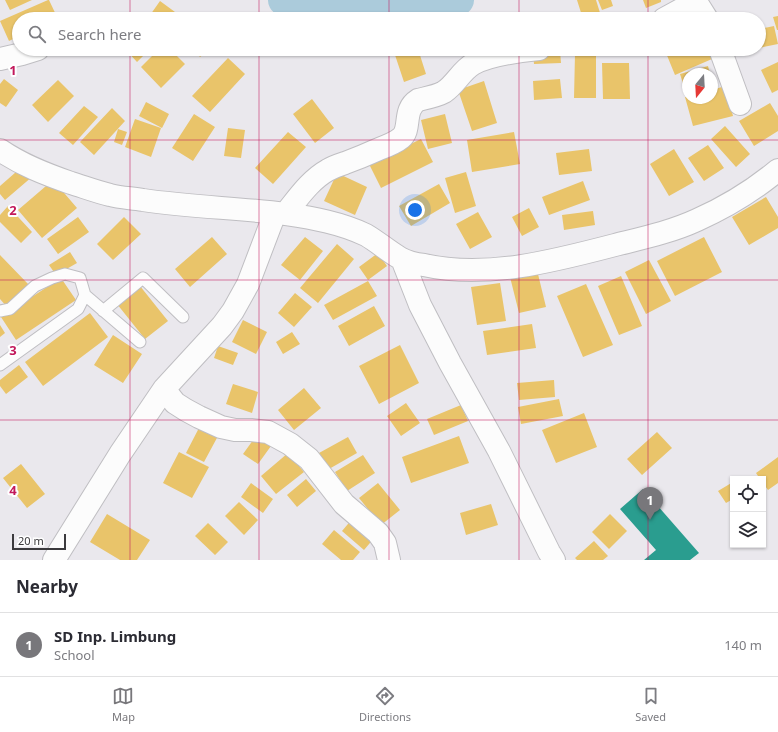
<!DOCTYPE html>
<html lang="en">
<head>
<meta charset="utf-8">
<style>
  :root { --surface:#fff; --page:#f2f2f3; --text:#2b2b33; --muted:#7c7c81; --line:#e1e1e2; --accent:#78777b }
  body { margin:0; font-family:"Noto Sans",sans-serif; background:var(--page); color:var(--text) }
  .controls { position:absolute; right:12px; bottom:12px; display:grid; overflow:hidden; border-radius:0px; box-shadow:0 1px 3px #0004 }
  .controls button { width:36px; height:36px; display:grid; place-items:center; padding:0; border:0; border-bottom:1px solid var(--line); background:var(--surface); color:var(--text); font:20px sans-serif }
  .compass { position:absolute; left:682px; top:68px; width:36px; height:36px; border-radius:50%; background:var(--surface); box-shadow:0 1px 3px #0004; rotate:198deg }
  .scale { position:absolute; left:12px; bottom:10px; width:54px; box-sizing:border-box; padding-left:4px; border:2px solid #3b3a3d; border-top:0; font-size:11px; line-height:14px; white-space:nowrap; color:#3b3a3d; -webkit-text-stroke:3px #fff; paint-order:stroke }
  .you { position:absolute; left:415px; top:210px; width:14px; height:14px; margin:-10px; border:3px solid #fff; border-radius:50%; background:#1a73e8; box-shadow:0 0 0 6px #1a73e833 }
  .badge { display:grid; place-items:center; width:26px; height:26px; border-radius:50%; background:var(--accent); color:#fff; font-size:13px; font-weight:700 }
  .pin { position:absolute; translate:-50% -33px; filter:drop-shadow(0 1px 2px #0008) }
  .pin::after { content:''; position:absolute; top:21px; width:14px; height:12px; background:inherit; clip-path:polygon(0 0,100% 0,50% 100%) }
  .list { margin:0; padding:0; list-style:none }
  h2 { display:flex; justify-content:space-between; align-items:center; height:52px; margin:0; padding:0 16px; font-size:17px }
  h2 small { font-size:13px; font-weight:400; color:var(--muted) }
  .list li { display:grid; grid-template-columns:26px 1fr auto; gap:12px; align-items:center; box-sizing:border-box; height:64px; padding:0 16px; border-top:1px solid var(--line) }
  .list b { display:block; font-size:15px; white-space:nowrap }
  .list p { margin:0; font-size:13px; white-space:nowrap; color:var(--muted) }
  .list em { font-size:13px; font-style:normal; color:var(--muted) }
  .icon { flex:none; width:22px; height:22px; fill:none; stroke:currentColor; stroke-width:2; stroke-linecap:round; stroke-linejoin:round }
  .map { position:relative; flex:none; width:778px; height:560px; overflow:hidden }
  .search { position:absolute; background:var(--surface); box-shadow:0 1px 3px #0004; left:12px; right:12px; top:12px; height:44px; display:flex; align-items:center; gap:10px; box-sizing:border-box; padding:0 14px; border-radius:22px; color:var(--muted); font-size:15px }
  .sheet { height:116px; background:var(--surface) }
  nav { display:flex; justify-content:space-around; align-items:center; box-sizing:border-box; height:56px; border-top:1px solid var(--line); background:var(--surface); font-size:11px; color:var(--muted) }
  nav a { display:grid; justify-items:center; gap:2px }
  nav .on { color:var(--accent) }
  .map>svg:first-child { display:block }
  .homes { fill:#e9c46a }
  .schools { fill:#2a9d8f }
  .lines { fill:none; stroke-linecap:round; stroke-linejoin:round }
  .river { stroke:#abcbdb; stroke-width:32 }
  .lane-casing { stroke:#bfbec2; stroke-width:13 }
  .street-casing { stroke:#bfbec2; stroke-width:24 }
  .lane { stroke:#fcfcfc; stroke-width:11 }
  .street { stroke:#fcfcfc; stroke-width:22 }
  .grid { fill:none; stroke:#c2185b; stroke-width:1; stroke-opacity:0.55 }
  .grid-label { font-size:13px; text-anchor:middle; font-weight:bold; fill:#c2185b; stroke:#fff; stroke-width:4; stroke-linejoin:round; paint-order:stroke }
</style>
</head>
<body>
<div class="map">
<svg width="778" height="560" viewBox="0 0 778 560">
  <rect width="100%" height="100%" fill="#eae8ed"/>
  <!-- homes -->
  <path class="homes" d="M5 0H32L10 10Z
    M48 0H49L58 19H19V36L9 41 0 21Z
    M577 0H596L601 16 591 19H583Z
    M598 0H611L613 6 602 10Z
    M643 0H661V2L646 8Z
    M160 1 175 12 170 19H149L148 18Z
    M778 16V30H777L773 17Z
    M774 26 778 44 759 48V29Z
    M129 49H150L137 62 127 51Z
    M159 49H170L185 64 161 88 141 67Z
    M193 49H211L200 57Z
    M393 49H418L426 74 404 82Z
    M675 49H708L712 59 675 75 666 53Z
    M560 51 561 63 534 64 533 53Z
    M575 54H596V98H574Z
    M228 58 245 74 210 112 192 96Z
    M778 62V90L772 93 761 70Z
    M602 63H629L630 99H603Z
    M708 66 710 74H688V89L685 90 680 74Z
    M4 79 18 90 6 107 0 103V84Z
    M560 79 562 98 534 100 533 81Z
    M58 80 74 96 48 122 32 105Z
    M484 81 497 123 472 131 458 90Z
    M725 86 733 116 693 126 685 97H688V98H712V90Z
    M312 99 334 128 315 143 293 114Z
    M146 102 169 114 162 128 139 116Z
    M770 103 778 116V131L754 146 739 121Z
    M84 106 98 117 73 145 59 133Z
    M112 108 125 121 94 155 80 142Z
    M194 114 215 127 193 161 172 148Z
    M445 114 452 143 428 149 421 120Z
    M135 119 161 128 151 157 125 147Z
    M725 126 750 154 736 167 711 139Z
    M228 128 245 130 241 158 224 156Z
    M118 129 127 132 122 145 114 142Z
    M288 132 306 147 273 184 255 168Z
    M514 132 520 164 472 172 467 140Z
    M421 139 433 162 381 188 369 164Z
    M708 145 724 168 704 181 688 158Z
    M589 149 592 171 559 175 556 153Z
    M674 149 694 182 669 196 650 164Z
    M24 165 33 176 5 200 0 194V186Z
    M466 172 476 206 455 213 445 178Z
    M337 173 367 187 355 215 324 201Z
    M53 180 77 208 42 238 18 210Z
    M583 181 590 200 549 215 542 197Z
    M439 184 450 203 411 226 399 206Z
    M766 197 778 217V228L749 245 732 217Z
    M8 206 32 232 21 243 0 222V215Z
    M529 208 539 227 522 236 512 217Z
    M593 211 595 225 564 230 562 215Z
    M478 212 492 237 470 249 456 224Z
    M78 217 89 232 58 254 47 239Z
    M124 217 141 234 113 260 97 244Z
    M212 237 227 254 190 287 175 269Z
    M305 237 323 251 300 280 281 265Z
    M704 237 722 272 675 296 657 261Z
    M337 244 354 259 318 303 300 288Z
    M70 252 77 263 56 275 49 265Z
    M378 253 387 266 368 280 359 267Z
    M0 255 29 285 7 307 0 299Z
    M649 260 671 301 646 314 625 272Z
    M537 270 546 307 519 313 510 277Z
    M621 276 642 326 619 335 598 286Z
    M61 278 76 300 16 340 1 317Z
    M368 281 377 296 333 320 324 305Z
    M500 283 506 321 477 325 471 287Z
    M586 284 613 345 583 357 557 296Z
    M140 286 168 321 145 339 117 304Z
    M295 293 312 307 294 327 278 313Z
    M374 306 385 326 349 346 338 326Z
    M90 313 108 337 43 386 25 362Z
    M243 320 267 332 256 354 232 342Z
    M532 324 536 348 487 355 483 331Z
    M0 325 5 333 0 337Z
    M292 332 300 344 283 354 276 342Z
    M113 335 142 354 123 383 94 365Z
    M400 345 419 383 379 404 359 366Z
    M218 346 238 353 233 365 214 358Z
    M19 365 28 377 6 394 0 386V380Z
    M554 380 555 397 519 400 517 383Z
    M233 384 258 392 252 413 226 404Z
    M304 388 321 408 294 430 278 410Z
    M559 399 563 416 521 424 518 407Z
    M406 403 420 423 401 436 387 416Z
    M461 405 468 421 434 435 427 419Z
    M584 413 597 447 556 463 542 430Z
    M200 426 218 436 204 462 186 453Z
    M657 432 672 448 642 475 627 459Z
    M256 436 271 446 258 464 243 454Z
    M459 436 469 463 411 483 402 457Z
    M348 437 357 453 329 469 319 453Z
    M179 452 209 467 192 498 163 483Z
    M288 453 304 472 276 494 261 476Z
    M363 455 375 473 347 491 335 472Z
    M778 457V483L768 490 763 483V479H760L756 473Z
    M21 464 45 494 27 508 3 478Z
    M306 479 316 491 297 507 287 495Z
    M733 482V499L726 503 718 491Z
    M251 483 273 499 263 513 241 497Z
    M378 483 400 510 381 525 359 498Z
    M239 502 258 520 244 535 225 516Z
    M491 504 498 525 466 535 460 513Z
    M107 514 150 540 137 560H120L90 542Z
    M610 514 627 531 609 549 592 532Z
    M353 518 375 537 364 550 342 531Z
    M208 523 228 542 215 555 195 536Z
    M334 530 360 552 353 560H341L322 544Z
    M594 541 608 556 603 560H577L575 558Z"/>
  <!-- schools -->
  <path class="schools" d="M643 489 699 553 690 560H644L656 550 620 509Z"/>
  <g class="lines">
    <!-- river -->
    <path class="river" d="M284 0 318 10 418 12 458 0"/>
    <!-- lane casing -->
    <g class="lane-casing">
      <path id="lane" d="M85 295 140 342
        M0 311 10 309 35 286 52 278 65 274 80 278 85 295 78 309 0 365
        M103 311 143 278 183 317"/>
    </g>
    <!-- street casing -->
    <g class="street-casing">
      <path id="street" d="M695 0 707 19
        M664 19 684 8 692 0
        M720 49 740 104
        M0 59 22 54 38 49
        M0 150C22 165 45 174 71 183 84 187 97 192 110 195 121 198 132 198 143 200 190 207 239 208 286 214 313 218 341 223 366 235 378 242 388 251 400 258 407 262 416 264 424 265 486 279 554 261 615 245 643 238 671 232 697 220 724 208 755 189 778 170
        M285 214C298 198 310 180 328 170 333 167 339 165 345 163 356 159 368 154 379 149 387 146 395 143 401 138 412 129 402 110 418 100 426 98 437 96 444 92 456 84 461 71 473 64 489 55 520 51 539 49
        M402 259 420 305 450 363 499 451 549 552 554 560
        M164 389 175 403 186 410 199 417 221 427 235 430H251L268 432 290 444 309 459 344 504 378 533 385 543 389 560
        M54 560 120 454 164 389 222 326 233 311 248 284 275 213"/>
    </g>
    <!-- lane -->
    <use href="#lane" class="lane"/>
    <!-- street -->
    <use href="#street" class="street"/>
  </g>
  <!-- grid -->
  <path class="grid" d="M130 0V19M259 0V19M389 0V19M519 0V19M648 0V19M130 49V560M259 49V560M389 49V560M519 49V560M648 49V560M0 140H778M0 280H778M0 420H778"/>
  <g class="grid-label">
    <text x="13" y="75">1</text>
    <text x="13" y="215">2</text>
    <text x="13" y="355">3</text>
    <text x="13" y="495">4</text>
  </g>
</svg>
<div class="controls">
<button><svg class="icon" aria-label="locate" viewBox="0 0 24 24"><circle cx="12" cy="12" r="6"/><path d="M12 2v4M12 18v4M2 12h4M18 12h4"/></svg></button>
<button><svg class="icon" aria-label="layers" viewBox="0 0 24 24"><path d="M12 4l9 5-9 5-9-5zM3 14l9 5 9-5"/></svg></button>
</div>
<svg class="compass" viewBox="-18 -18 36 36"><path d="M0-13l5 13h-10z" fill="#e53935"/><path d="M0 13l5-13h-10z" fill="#7c7c81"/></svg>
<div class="scale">20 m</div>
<div class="you"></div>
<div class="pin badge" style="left:650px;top:520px">1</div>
<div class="search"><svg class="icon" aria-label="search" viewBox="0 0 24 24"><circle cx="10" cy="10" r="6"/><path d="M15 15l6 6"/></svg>Search here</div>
</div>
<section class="sheet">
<h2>Nearby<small></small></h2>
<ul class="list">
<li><span class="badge">1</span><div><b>SD Inp. Limbung</b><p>School</p></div><em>140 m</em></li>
</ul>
</section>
<nav>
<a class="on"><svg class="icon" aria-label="map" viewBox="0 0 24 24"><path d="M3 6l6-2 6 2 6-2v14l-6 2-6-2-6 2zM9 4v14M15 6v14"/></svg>Map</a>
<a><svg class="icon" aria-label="directions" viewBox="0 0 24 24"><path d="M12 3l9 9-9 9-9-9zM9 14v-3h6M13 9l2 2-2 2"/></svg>Directions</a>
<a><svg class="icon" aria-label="saved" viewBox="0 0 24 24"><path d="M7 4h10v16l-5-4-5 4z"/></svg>Saved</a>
</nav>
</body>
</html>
